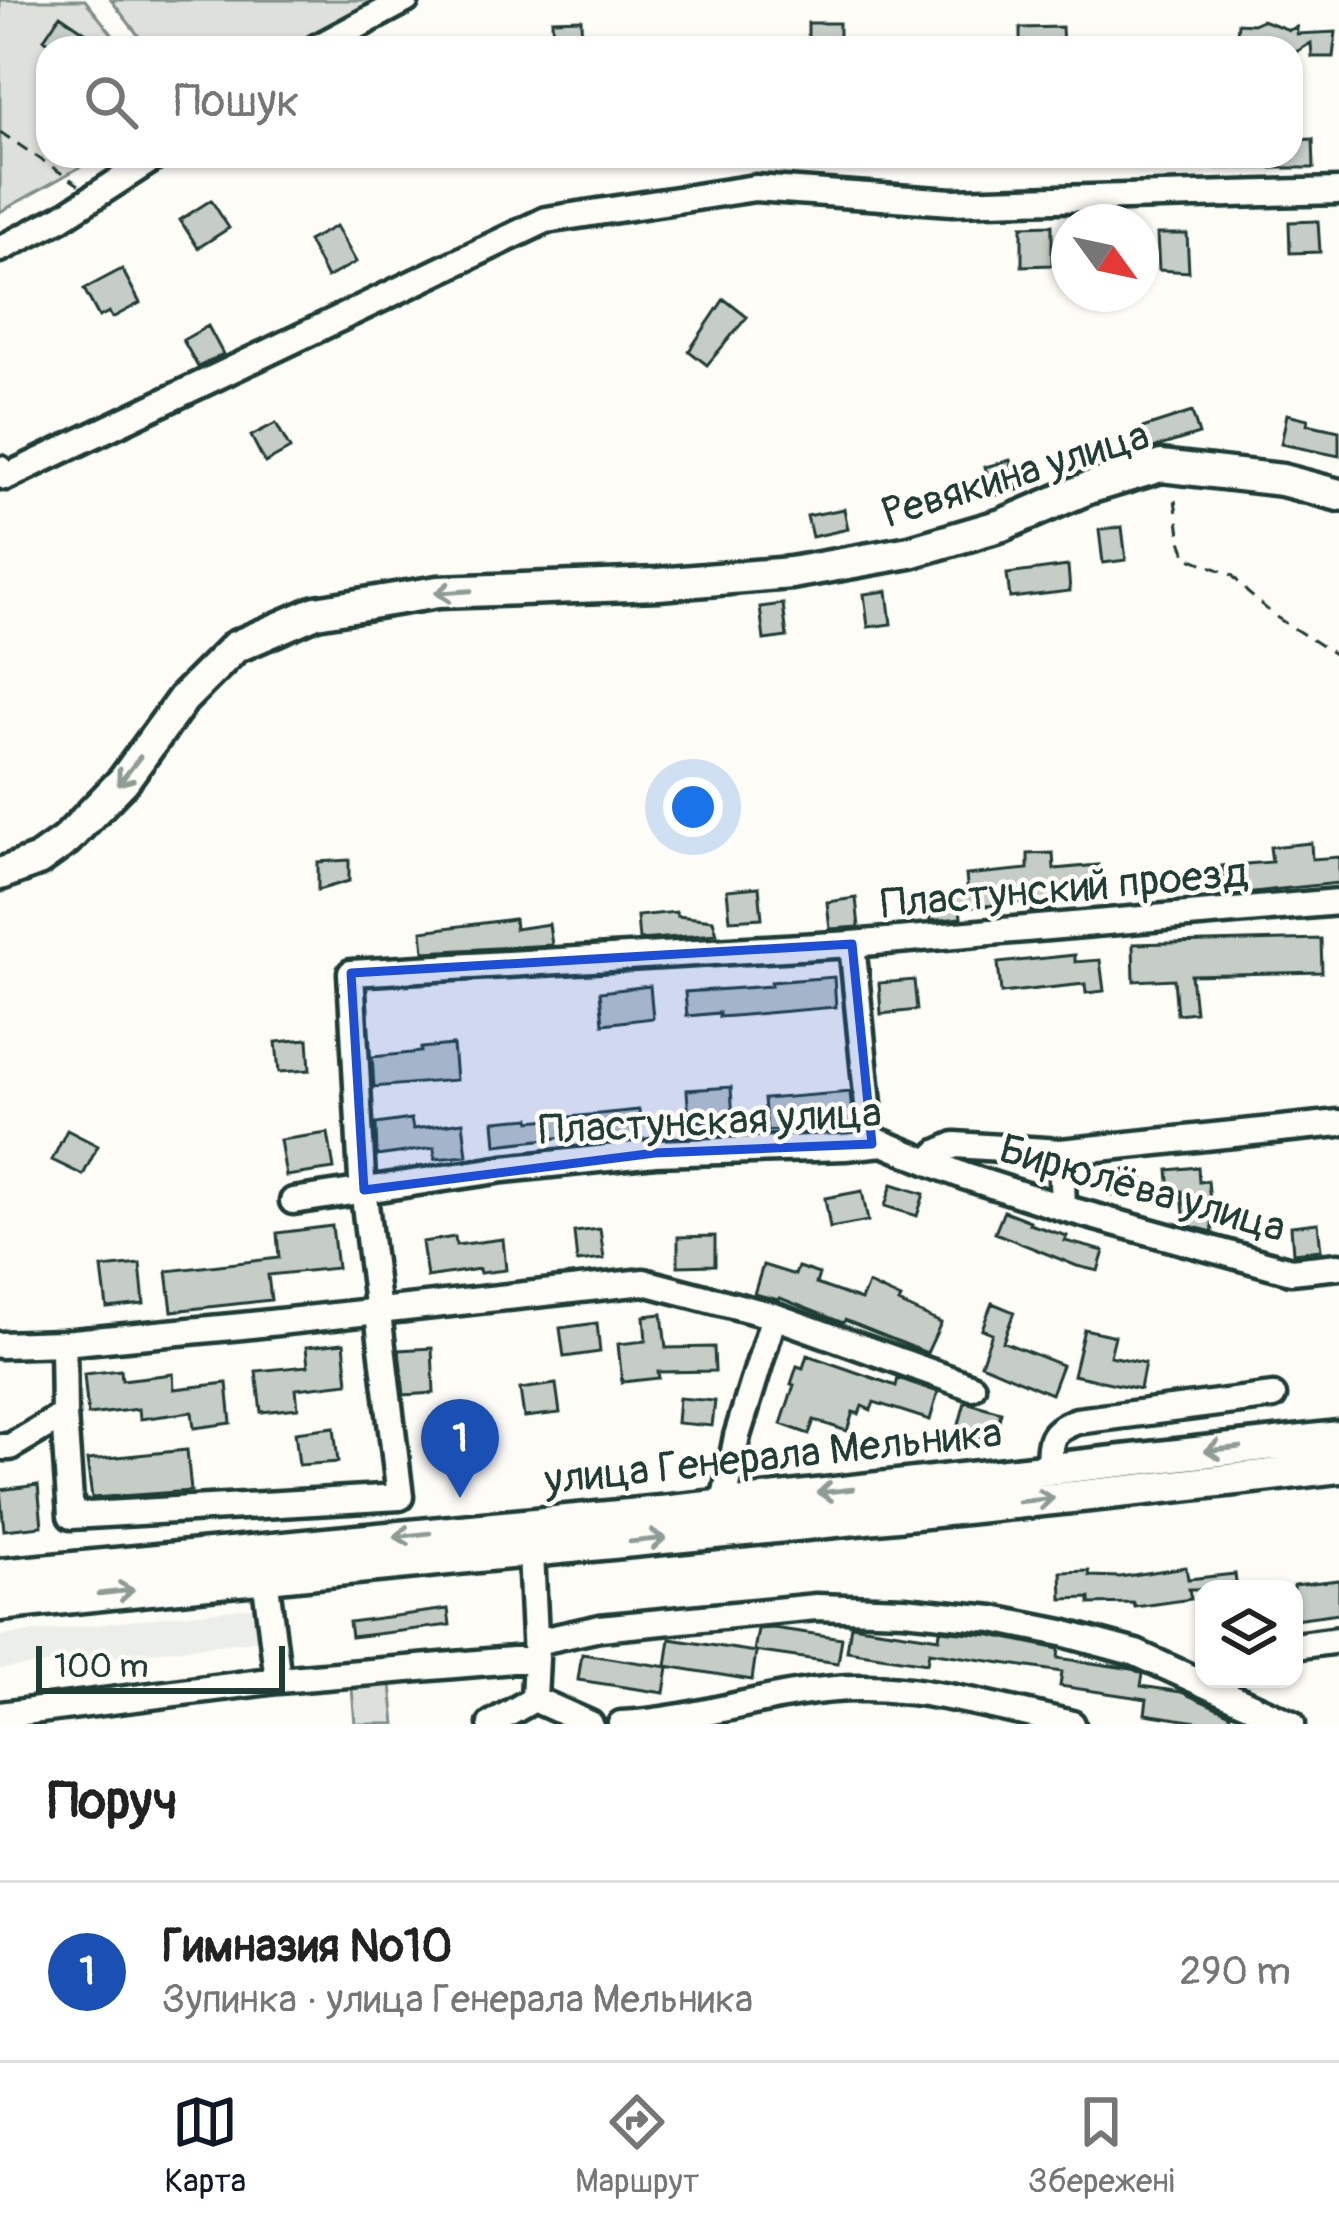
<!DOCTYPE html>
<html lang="uk">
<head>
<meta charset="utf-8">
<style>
  :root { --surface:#fff; --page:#f6f6f6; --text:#222; --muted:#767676; --line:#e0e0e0; --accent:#111827 }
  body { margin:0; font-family:Pangolin,sans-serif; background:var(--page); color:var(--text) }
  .controls { position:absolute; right:36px; bottom:36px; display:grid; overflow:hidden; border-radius:24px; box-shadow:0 3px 9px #0004 }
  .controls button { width:108px; height:108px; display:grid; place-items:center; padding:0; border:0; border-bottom:3px solid var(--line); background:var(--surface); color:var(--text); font:60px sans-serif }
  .compass { position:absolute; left:1051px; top:204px; width:108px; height:108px; border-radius:50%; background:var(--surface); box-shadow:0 3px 9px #0004; rotate:123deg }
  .scale { position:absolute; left:36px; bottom:30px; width:249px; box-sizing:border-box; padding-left:12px; border:6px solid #1f3d34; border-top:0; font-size:33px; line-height:42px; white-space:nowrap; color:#1f3d34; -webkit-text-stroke:9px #fdfcf7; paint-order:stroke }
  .you { position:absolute; left:693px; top:807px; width:42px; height:42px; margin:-30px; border:9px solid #fff; border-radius:50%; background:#1a73e8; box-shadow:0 0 0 18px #1a73e833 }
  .badge { display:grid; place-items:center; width:78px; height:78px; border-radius:50%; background:var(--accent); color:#fff; font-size:39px; font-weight:700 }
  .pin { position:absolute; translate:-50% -99px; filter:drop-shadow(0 3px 6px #0008) }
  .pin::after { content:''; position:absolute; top:63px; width:42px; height:36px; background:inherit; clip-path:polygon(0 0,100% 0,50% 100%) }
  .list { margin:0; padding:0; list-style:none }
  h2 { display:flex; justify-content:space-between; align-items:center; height:156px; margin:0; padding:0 48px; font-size:51px }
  h2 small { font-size:39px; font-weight:400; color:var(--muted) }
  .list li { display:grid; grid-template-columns:78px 1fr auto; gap:36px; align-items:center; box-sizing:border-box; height:180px; padding:0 48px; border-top:3px solid var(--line) }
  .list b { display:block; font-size:45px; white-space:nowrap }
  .list p { margin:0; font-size:39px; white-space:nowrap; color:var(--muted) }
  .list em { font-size:39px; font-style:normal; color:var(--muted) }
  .icon { flex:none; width:66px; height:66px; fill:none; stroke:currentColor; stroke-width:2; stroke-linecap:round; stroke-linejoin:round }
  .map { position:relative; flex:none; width:1339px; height:1724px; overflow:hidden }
  .search { position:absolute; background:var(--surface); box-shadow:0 3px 9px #0004; left:36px; right:36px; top:36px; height:132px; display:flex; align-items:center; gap:30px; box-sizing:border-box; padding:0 42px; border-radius:36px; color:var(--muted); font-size:45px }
  .sheet { height:336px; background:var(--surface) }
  nav { display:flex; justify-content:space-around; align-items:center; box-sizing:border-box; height:168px; border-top:3px solid var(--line); background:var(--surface); font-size:33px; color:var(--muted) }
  nav a { display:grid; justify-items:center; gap:6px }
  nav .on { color:var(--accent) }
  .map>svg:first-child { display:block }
  .built { fill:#eceee9 }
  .green { fill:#dde0db; stroke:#7e8e88; stroke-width:3 }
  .building { fill:#c6cdc7; stroke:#1f3d34; stroke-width:3 }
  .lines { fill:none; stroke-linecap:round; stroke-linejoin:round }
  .minor-casing { stroke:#1f3d34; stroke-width:33 }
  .major-casing { stroke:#1f3d34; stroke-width:39 }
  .path { stroke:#1f3d34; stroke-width:3; stroke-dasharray:12 9; stroke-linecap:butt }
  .minor { stroke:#fdfcf7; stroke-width:24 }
  .major { stroke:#fdfcf7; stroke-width:30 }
  .oneway { stroke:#8e9c96 }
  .marked { fill:#1d4ed8; fill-opacity:0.2; stroke:#1d4ed8; stroke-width:9; stroke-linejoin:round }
  .labels { text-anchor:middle; stroke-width:9; stroke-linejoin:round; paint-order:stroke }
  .street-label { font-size:42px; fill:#1f3d34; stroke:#fdfcf7 }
</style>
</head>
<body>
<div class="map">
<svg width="1339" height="1724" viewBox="0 0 1339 1724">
  <rect width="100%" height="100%" fill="#fdfcf7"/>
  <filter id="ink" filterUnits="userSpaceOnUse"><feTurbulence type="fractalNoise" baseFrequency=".00833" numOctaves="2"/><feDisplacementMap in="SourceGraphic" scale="24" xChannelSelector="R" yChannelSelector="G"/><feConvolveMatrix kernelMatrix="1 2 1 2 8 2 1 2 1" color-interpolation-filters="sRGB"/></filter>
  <g filter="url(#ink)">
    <!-- built -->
    <path class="built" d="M259 1606 262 1640 0 1669V1636Z"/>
    <!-- green -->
    <path class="green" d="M0 0H85L123 48H48V156H100L0 212Z
      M111 0H378L285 48H148Z
      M391 1684 395 1724H355L352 1688Z"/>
    <!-- building -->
    <path class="building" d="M60 15 85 32 74 48H59L44 39Z
      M581 19 582 48H553L552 20Z
      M1262 20 1289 30 1297 27V34L1336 32 1333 57H1312L1311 43 1291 55V48H1236L1238 23 1253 24Z
      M808 23H839V48H808Z
      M1062 27 1063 48H1020V28Z
      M1313 139 1314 168H1217V156H1291V140Z
      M211 200 229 228 198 248 180 220Z
      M1318 221 1320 252 1290 253 1289 222Z
      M1052 225V265L1022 266V226Z
      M336 226 356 262 327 278 308 241Z
      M1157 234H1187L1189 272 1159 270Z
      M122 269 140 303 112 318 109 312 99 317 84 289Z
      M724 299 747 317 707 365 689 351Z
      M208 326 223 354 198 367 183 340Z
      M1192 412 1199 434 1140 452 1133 431Z
      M1287 414 1308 419 1307 424 1339 431V456L1281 444Z
      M276 423 290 449 265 463 251 436Z
      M1010 460 1018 490 993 496 985 467Z
      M844 509 848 529 812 537 807 516Z
      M1122 527 1126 560 1103 563 1099 530Z
      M1068 566 1070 591 1010 598 1007 574Z
      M887 591 891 624 868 627 864 594Z
      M783 604 787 637 764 640 760 607Z
      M1311 843 1312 859 1339 857V883L1224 895 1222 866 1272 862 1270 847Z
      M1053 853 1054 869 1099 865 1101 894 1056 898V901H1051L1052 910 1031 912 1030 902 960 908 961 918 930 921 928 897 968 894 966 875 1028 869V854Z
      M349 860V881L318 890V862Z
      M759 887 762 918 730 920 727 890Z
      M856 898 859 927 830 929 827 902Z
      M676 912 677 916 713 920 717 934 639 940 637 916Z
      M514 919 515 929 549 924 552 945 424 952 422 931Z
      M1321 939 1322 972 1191 975 1195 1012 1177 1014 1174 979 1134 981 1133 944Z
      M1075 955V962L1100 960 1104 991 1086 993 1085 984 1001 993 998 963Z
      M834 977 836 1007 733 1016 719 1017V1013L687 1016 685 992 771 986V982Z
      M914 980 917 1010 881 1014 879 983Z
      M650 986 653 1018 603 1024 600 992Z
      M308 1039 310 1070 279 1072 276 1042Z
      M453 1045 456 1080 374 1087 372 1057 421 1052V1048Z
      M731 1087 733 1120 689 1122 687 1090Z
      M850 1092 853 1124 767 1131 764 1099Z
      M639 1110 641 1135 609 1138 608 1132 496 1145 494 1121 530 1118 531 1121Z
      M411 1119 413 1129 463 1122 467 1156 435 1159 434 1148 377 1156 376 1124Z
      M67 1130 98 1146 83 1175 52 1160Z
      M328 1133 334 1169 286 1176 280 1140Z
      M1198 1167 1199 1182 1208 1181 1213 1232 1185 1225 1182 1191 1170 1192 1168 1170Z
      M1142 1169 1144 1193 1112 1195 1110 1171Z
      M892 1184 924 1194 917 1216 885 1206Z
      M862 1191 868 1221 830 1228 825 1198Z
      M1004 1211 1030 1221 1029 1224 1067 1236 1065 1241 1104 1251 1098 1271 1077 1266 995 1233Z
      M1318 1223 1321 1250 1293 1253 1291 1226Z
      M332 1226 337 1268 268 1275 271 1300 172 1311 167 1271 279 1258 277 1233Z
      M600 1229 604 1259 577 1262 574 1232Z
      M715 1236V1265L678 1266V1237Z
      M455 1237 456 1245 503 1239 506 1270 480 1273 479 1269 427 1277 422 1242Z
      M140 1264 144 1304 107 1308 102 1268Z
      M763 1265 795 1275 798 1267 819 1274 816 1284 861 1300 868 1284 901 1299 899 1303 941 1323 927 1353 845 1320 843 1323 780 1298 779 1300 754 1294Z
      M992 1303 1014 1312 1003 1342 1062 1365 1051 1394 981 1364 992 1333 982 1329Z
      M662 1314 666 1348 714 1347 715 1371 658 1372 659 1378 622 1382 618 1344 646 1341 644 1316Z
      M597 1323 600 1352 564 1357 560 1328Z
      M1084 1329 1115 1336 1110 1356 1145 1363 1140 1389 1073 1375Z
      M344 1343 348 1383 296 1389 298 1408 261 1412 256 1371 308 1366 306 1347Z
      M432 1348 434 1393 404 1395 399 1350Z
      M807 1355 896 1386 898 1378 938 1392 930 1420 874 1402 871 1410 862 1406 859 1414 853 1412 847 1431 814 1420 809 1434 781 1424 794 1385 791 1384 797 1366 803 1368Z
      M121 1370 122 1380 173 1374 174 1389 227 1383 231 1423 194 1428 192 1412 140 1419 139 1409 88 1415 84 1374Z
      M556 1384 560 1413 524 1417 520 1389Z
      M679 1398 715 1401 712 1426 677 1423Z
      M965 1402 1001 1412 994 1441 957 1432Z
      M334 1427 338 1462 299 1465 295 1432Z
      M187 1450 191 1491 92 1498 87 1460Z
      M38 1485 42 1526 4 1530 0 1490Z
      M1186 1567 1188 1579 1235 1574 1237 1589H1189L1191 1599 1135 1607 1134 1603 1090 1604V1598L1062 1599 1061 1572 1089 1571 1090 1576 1120 1577Z
      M1339 1580V1613L1294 1619V1585Z
      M448 1609 450 1625 351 1637 349 1622Z
      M851 1625 939 1638 940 1630 991 1635 1059 1649 1058 1658 1132 1669 1143 1674 1141 1686 1181 1692 1230 1714 1228 1724H1210L1145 1714 1147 1699 1060 1686 1062 1672 929 1652 927 1663 847 1651Z
      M773 1628 842 1638 838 1663 754 1651 758 1629Z
      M670 1639 756 1652 752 1680 666 1666Z
      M582 1654 668 1667 664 1693 578 1680Z"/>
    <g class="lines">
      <!-- minor casing -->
      <g class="minor-casing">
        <path id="minor" d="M316 48 406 0
          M0 249 61 218 157 156
          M0 469 6 477 546 220 755 188 952 202 1339 191
          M872 1144 852 944 1339 902
          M1061 1152 1063 1208
          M929 1162 964 1176 1063 1208 1291 1271 1339 1266
          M293 1201 504 1169 655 1153 845 1147 883 1143 929 1162 939 1152 955 1145 1061 1152 1339 1123
          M0 1345 63 1343 242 1326 644 1282 774 1316 972 1387
          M64 1415 71 1516 400 1497 362 1179 351 973 852 944
          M0 1447H10L64 1415 63 1343
          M1049 1468C1050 1439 1048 1432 1077 1421L1273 1396
          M724 1503 737 1436 774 1316
          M265 1576 278 1680
          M536 1642 600 1628 816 1607 904 1610 993 1619 1062 1633 1136 1653 1292 1724
          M1294 1646 1339 1640
          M534 1699 590 1724
          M0 1715 278 1680 536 1658
          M491 1724 534 1699 536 1658 531 1553
          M621 1724C701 1721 779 1688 860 1688 924 1687 1009 1710 1072 1724"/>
      </g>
      <!-- major casing -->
      <g class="major-casing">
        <path id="major" d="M0 874 38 860 66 840 124 780 183 699 235 647 316 612 438 592 658 584 791 573 910 552 1002 525 1088 488 1161 466 1282 480 1339 495
          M0 1575 671 1511 1339 1437
          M0 1605C446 1556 893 1520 1339 1467"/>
      </g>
      <!-- path -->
      <path class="path" d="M0 132 79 185
        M1175 500 1181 541 1187 557 1232 575 1247 592 1276 617 1339 657"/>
      <!-- minor -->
      <use href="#minor" class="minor"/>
      <!-- major -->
      <use href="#major" class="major"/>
    </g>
    <!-- one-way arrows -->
    <defs><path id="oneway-shaft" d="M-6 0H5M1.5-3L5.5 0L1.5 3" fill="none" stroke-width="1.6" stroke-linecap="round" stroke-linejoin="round" transform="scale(3)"/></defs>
    <g class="oneway">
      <use href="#oneway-shaft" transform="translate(453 592) rotate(176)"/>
      <use href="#oneway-shaft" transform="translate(129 771) rotate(128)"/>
      <use href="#oneway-shaft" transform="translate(1223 1449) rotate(174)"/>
      <use href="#oneway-shaft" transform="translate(835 1491) rotate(174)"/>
      <use href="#oneway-shaft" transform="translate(1036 1500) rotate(-6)"/>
      <use href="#oneway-shaft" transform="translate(412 1535) rotate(174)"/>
      <use href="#oneway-shaft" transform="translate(648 1540) rotate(-6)"/>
      <use href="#oneway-shaft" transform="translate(116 1592) rotate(-6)"/>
    </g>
  </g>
  <!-- marked area -->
  <path class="marked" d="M852 944 872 1144 655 1153 364 1190 351 973Z"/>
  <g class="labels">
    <!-- street labels -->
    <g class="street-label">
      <text transform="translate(1015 473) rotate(-17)" y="15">Ревякина улица</text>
      <text transform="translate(1064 887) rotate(-5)" y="15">Пластунский проезд</text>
      <text transform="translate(710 1120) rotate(-3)" y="15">Пластунская улица</text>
      <text transform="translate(1143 1187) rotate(16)" y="15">Бирюлёва улица</text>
      <text transform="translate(773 1455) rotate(-6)" y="15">улица Генерала Мельника</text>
    </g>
  </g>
</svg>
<div class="controls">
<button><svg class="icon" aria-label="layers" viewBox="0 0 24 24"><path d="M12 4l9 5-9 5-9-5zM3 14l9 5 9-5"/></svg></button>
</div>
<svg class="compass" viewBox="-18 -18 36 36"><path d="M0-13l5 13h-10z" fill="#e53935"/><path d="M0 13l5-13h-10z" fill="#767676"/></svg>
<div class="scale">100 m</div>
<div class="you"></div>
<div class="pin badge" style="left:460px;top:1498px;background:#1a4fb4">1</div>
<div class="search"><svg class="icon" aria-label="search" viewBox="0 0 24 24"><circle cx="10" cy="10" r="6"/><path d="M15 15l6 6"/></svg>Пошук</div>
</div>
<section class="sheet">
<h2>Поруч<small></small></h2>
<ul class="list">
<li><span class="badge" style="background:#1a4fb4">1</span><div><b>Гимназия №10</b><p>Зупинка · улица Генерала Мельника</p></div><em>290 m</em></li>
</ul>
</section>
<nav>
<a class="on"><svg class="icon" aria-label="map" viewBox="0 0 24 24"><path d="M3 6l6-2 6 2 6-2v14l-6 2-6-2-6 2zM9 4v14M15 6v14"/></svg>Карта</a>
<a><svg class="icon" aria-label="directions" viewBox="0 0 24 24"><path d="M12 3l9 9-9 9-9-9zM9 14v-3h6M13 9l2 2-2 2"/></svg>Маршрут</a>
<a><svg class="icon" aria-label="saved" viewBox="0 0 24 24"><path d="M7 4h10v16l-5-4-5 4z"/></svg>Збережені</a>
</nav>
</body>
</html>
